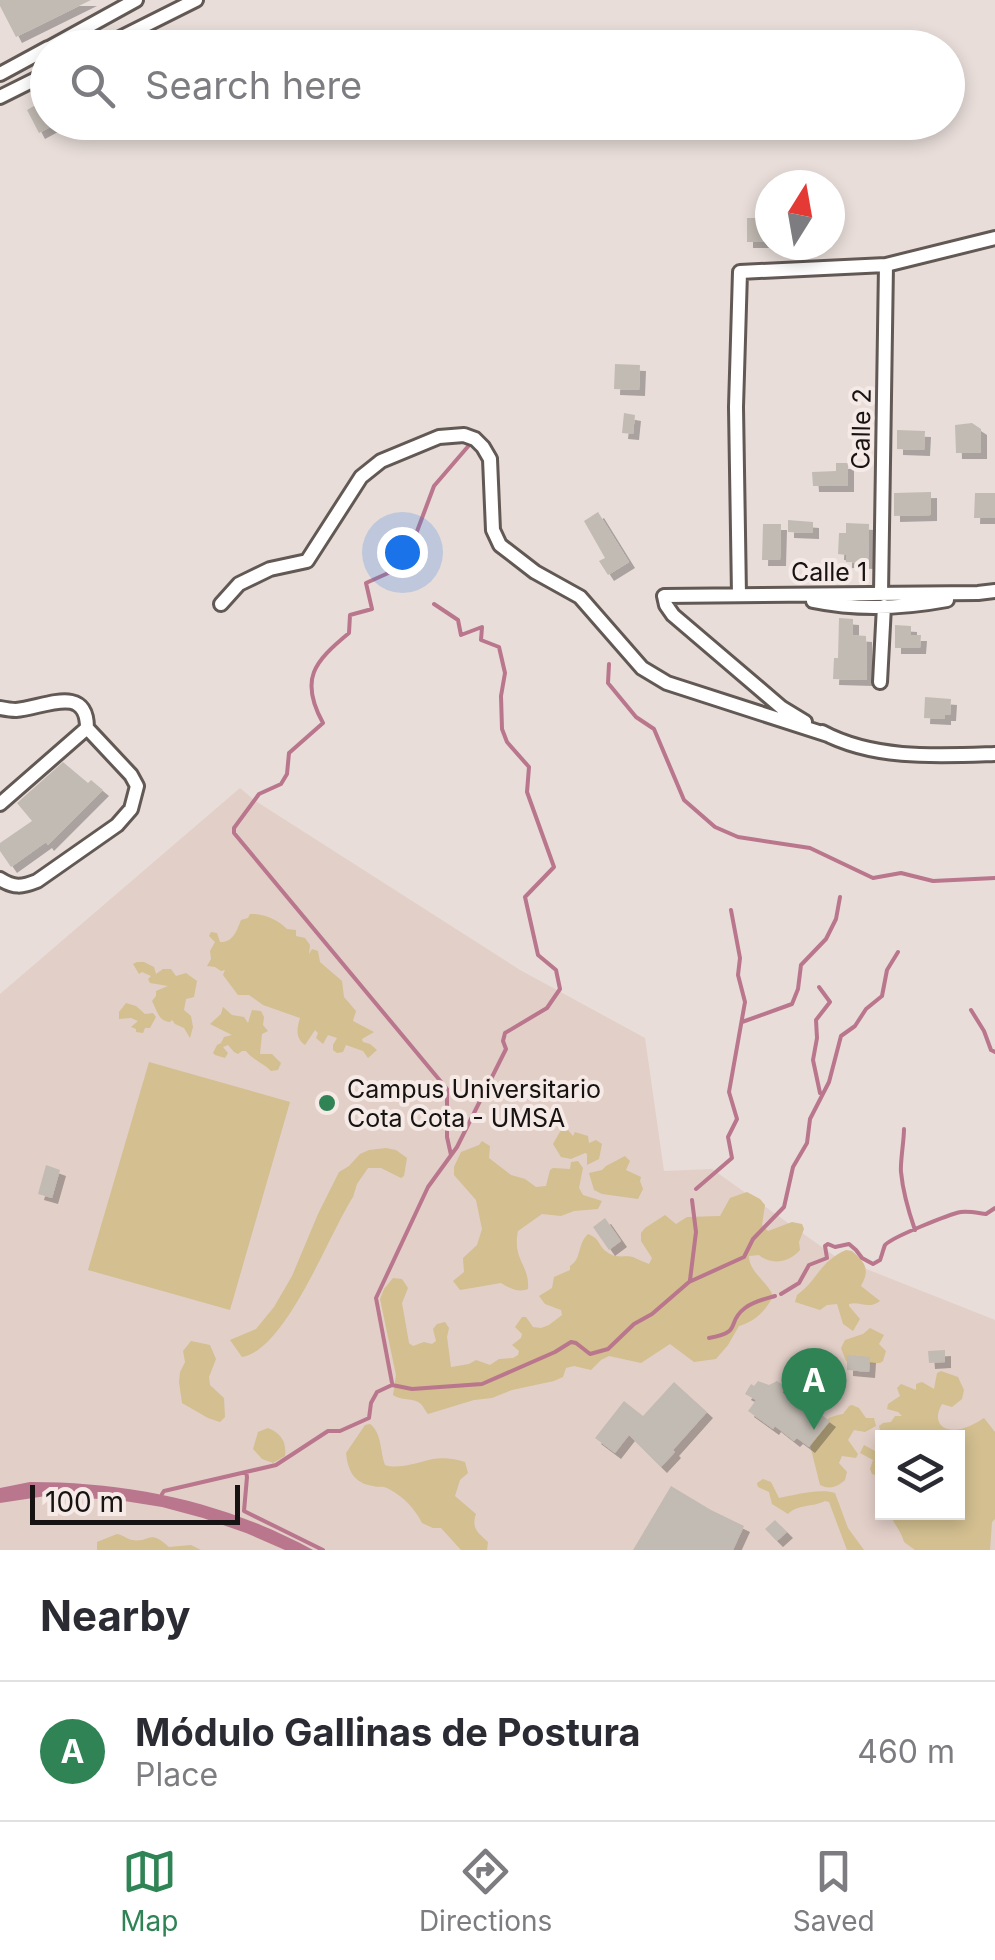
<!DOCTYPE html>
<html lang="en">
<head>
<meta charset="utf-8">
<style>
  :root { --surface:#fff; --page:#f7f7f7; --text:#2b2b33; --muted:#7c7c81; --line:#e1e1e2; --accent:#2f8355 }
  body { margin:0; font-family:Inter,sans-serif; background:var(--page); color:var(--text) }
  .controls { position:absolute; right:30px; bottom:30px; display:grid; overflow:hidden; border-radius:0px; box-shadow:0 5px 15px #0003 }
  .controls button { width:90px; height:90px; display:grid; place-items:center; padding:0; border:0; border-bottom:2px solid var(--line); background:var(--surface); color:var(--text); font:50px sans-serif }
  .compass { position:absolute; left:755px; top:170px; width:90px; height:90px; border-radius:50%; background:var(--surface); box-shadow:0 5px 15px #0003; rotate:11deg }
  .scale { position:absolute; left:30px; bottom:25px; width:210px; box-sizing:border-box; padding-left:10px; border:5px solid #171312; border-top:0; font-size:28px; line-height:35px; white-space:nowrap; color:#171312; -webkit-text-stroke:8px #f5eae6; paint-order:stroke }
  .you { position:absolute; left:402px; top:552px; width:35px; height:35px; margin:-25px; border:8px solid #fff; border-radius:50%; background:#1a73e8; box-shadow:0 0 0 15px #1a73e833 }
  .badge { display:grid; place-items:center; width:65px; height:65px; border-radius:50%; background:var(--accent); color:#fff; font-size:32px; font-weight:700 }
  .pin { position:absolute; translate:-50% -82px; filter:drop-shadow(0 2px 5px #0008) }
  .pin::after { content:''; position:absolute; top:52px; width:35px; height:30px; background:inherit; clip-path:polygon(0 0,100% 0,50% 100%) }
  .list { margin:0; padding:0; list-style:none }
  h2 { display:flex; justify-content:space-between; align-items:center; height:130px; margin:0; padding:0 40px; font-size:42px }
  h2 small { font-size:32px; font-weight:400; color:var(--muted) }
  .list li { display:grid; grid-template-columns:65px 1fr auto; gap:30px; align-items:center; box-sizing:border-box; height:140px; padding:0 40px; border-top:2px solid var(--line) }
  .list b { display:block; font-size:38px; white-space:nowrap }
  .list p { margin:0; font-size:32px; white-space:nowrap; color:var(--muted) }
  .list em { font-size:32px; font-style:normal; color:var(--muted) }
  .icon { flex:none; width:55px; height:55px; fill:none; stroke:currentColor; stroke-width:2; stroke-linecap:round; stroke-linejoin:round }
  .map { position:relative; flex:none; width:995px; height:1550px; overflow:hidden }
  .search { position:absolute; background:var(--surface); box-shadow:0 5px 15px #0003; left:30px; right:30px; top:30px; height:110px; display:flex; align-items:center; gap:25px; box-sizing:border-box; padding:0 35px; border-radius:55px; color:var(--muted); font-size:38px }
  .sheet { height:270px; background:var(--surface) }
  nav { display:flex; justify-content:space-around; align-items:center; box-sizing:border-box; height:140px; border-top:2px solid var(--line); background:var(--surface); font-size:28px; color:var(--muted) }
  nav a { display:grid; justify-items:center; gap:5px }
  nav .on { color:var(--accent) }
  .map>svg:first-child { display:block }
  .built { fill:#e2cfc8; fill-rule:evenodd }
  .green { fill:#d3bf90 }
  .water { fill:#b9768d }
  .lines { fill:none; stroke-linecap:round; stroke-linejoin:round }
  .stream { stroke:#b9768d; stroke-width:4 }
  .building { fill:#c2bbb3; filter:url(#shadow) }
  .street-casing { stroke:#625955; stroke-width:18 }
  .street { stroke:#fff; stroke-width:12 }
  .poi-dot { fill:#2f8355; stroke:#f5eae6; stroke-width:4 }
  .labels { text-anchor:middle; stroke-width:8; stroke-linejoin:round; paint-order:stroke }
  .street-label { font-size:25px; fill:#171312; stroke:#f5eae6 }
  .poi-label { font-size:25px; fill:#171312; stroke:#f5eae6; text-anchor:start }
</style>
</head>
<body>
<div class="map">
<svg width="995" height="1550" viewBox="0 0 995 1550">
  <defs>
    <filter id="shadow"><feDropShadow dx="6" dy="6" stdDeviation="0" flood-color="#0004"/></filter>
  </defs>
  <rect width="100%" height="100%" fill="#e8ddd9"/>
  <!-- built -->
  <path class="built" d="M240 788 254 800 520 970 645 1038 664 1171 712 1169 836 1257 995 1320V1550H0V994ZM882 1438H958V1512H882Z"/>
  <!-- green -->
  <path class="green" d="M250 914C264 913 278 920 287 929L296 930V936L305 938 310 945 309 954 312 949 318 951 320 962 342 981 344 997 356 1011 353 1021 374 1032 362 1039 363 1042 370 1044 377 1050 368 1058 363 1051 346 1045 343 1052 337 1053 333 1050V1045L337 1038 328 1035 323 1044 316 1038 318 1033 315 1030 305 1045C295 1038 297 1028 300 1018L263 1005 249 995H238L223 975 225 970 221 971 215 967 207 966 211 959 210 951 215 942 209 936 211 932 217 933 220 942C233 943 237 930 241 920L248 918Z
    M137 962H144L154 967 156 974 163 969H171L176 976 186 973 197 981 194 997 186 999 184 1010 191 1016 193 1027 190 1038 184 1028 175 1024 172 1020 170 1022C158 1021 157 1010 152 1001L156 996V991L168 986 150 983 148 979 151 976 142 972 139 974 133 964Z
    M126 1003 136 1006 145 1014 153 1013 156 1017 150 1028H145L143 1033 136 1032V1029L131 1027 138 1021 131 1018 119 1019V1012Z
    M223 1007 232 1015 244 1017 248 1023 252 1010 261 1011 264 1017 263 1025 268 1031 262 1034 260 1054H272L281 1063 278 1070 271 1071C263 1063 253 1060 246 1051H242L238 1054 234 1052 228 1045 223 1047 228 1053 225 1058 215 1055 213 1053 217 1045 221 1043 224 1037 232 1035 210 1024 221 1014Z
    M149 1062 290 1102 230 1310 88 1270Z
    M561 1130H568L573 1136 575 1132 588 1136 589 1143 596 1140 602 1144 599 1159 587 1165V1154L585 1153 571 1159 561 1157 553 1144Z
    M482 1141 490 1146 489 1158 511 1175 525 1179 536 1187 546 1186 550 1170 553 1168 570 1169 571 1162 578 1161 583 1168 579 1188 583 1195 602 1201 598 1209 574 1211 561 1216 542 1214 518 1231C512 1260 530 1265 528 1289 518 1293 509 1288 501 1283L460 1290 453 1281 464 1272 463 1258 477 1245 482 1229 476 1200 454 1175V1167L461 1152 479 1145Z
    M386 1148 396 1150 407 1158 404 1176 401 1178 381 1168H368L357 1184 353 1197C329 1234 286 1350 242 1357L230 1340 256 1329 274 1307 292 1276 318 1214 339 1172 349 1166 360 1154 369 1150Z
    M625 1156 630 1161 626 1170 641 1177 640 1181 643 1189 638 1199 602 1194 594 1190 589 1173 602 1170 606 1166Z
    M747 1192 760 1199 765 1205 762 1225 768 1231 792 1222 802 1224 804 1229 799 1242 800 1250C790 1262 771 1266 759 1255L749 1256C749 1272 767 1281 773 1296 765 1312 755 1321 739 1326L728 1345 716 1359 694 1362 670 1344 641 1363 609 1356 601 1360 591 1370 574 1366 566 1368 563 1377 554 1381 512 1390 492 1398 474 1400 428 1414C425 1411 424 1407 421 1404 413 1397 401 1401 393 1395L396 1375 380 1299 384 1289 393 1278 402 1279 408 1288 402 1303 409 1343 413 1346 424 1342 432 1344 436 1341 433 1329 437 1324 445 1322 449 1328 447 1337 451 1367 469 1364 476 1360 490 1365 499 1359 513 1358 518 1355 519 1351 512 1345 521 1338 522 1334 515 1327 522 1317H526L533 1327 541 1328 549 1325 562 1315 561 1310 545 1304 539 1296 552 1288 554 1277 570 1270V1266C582 1259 577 1244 588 1234 602 1240 597 1245 607 1252 615 1259 624 1255 633 1257 638 1259 643 1262 649 1264L652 1258 641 1241V1233L645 1228 665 1215 676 1224 687 1217 720 1216 730 1198Z
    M846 1250 852 1251C866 1263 870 1270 861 1286L880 1301C868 1310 861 1301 849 1304V1306L860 1319 853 1331 843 1324 837 1304 827 1305 820 1310 795 1302 797 1295C817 1281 819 1262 846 1250Z
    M870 1328 884 1335 879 1344 886 1351 883 1361 880 1363 851 1364 846 1361 841 1348 845 1340 863 1334Z
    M191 1341 210 1345 216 1359 209 1377 210 1385 224 1398 225 1417 220 1422 208 1418 182 1403 179 1382 180 1372 185 1362 183 1351Z
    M941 1371 958 1377 964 1390 962 1399 952 1407 942 1404C932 1421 941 1433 961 1429 969 1427 978 1422 984 1418L995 1432V1519L992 1522 990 1550H915L904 1542C901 1531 894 1524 889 1513L958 1512V1438H882V1477L872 1474 870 1469 873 1460 860 1453 864 1445 875 1451V1441L881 1435 879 1426 883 1423 891 1422 895 1416H902L898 1412 887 1409 888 1404 900 1396 897 1388 901 1384 916 1390V1384L922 1382 934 1389 937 1373Z
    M852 1405 859 1408 866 1418H874L876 1426 865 1432 854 1430 848 1440 858 1454 856 1458 842 1456 839 1463 847 1472 845 1480C837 1487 830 1490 820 1485L810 1445C820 1426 820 1418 843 1414L849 1406Z
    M370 1424C382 1433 380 1451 385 1465 399 1470 418 1462 433 1459 443 1457 456 1459 465 1462L468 1473 460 1480 455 1496 476 1514C471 1528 478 1533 488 1542L487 1550H461L441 1528H433L422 1523C415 1509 404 1497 389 1489 381 1485 382 1488 373 1486 354 1483 348 1471 346 1453L365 1425Z
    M268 1428C280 1433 287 1441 285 1456L273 1463 262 1459 253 1449 258 1432Z
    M763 1479 771 1482 779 1498C794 1495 821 1488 835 1493L848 1528 864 1550H847L829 1502 825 1501C814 1507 798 1504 788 1514L772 1504 769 1492 758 1487 757 1483Z
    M117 1534C123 1535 127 1539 132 1540 151 1543 148 1528 169 1547L191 1545 201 1550H97V1542Z"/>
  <!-- water -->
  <path class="water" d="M30 1482C131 1482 225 1502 313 1550H285L246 1533 203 1518 162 1507 118 1500 46 1496 0 1503V1488Z"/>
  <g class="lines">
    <!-- stream -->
    <path class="stream" d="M609 664 608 683 636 717 654 729 684 800 715 827 738 837 810 848 873 878 901 873 933 881 995 878
      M819 987 830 1002 816 1020 817 1038 813 1060 820 1093
      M971 1010 984 1031 991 1050 995 1052
      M742 1022 792 1004 798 989 801 965 826 939 836 919 840 897
      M904 1129C904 1141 900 1163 901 1172 903 1193 908 1210 915 1230
      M451 1155 447 1137V1089L234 833V828L259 794 281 784 287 774 289 753 323 723C299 679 314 662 349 633L350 615 372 609 366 583 404 566 434 486 471 443
      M696 1189 732 1158 728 1137 737 1119 729 1092 745 1002 738 975 740 958 731 910
      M690 1280 696 1232 692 1200
      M781 1294 799 1283 809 1265 827 1258 825 1246 828 1244 835 1247 849 1244 856 1250 862 1258 873 1264 880 1260C881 1258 884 1247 885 1245 892 1237 950 1214 961 1212 969 1211 978 1213 986 1214L995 1208
      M709 1338C744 1332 725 1323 745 1308 754 1301 765 1299 775 1296
      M392 1383 376 1298 428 1187 457 1147 506 1049 503 1041 505 1033 547 1008 560 989 556 970 538 955 525 897 554 867 527 792 529 767 507 742 502 729 501 696 505 673 499 647 481 640 482 627 461 635 458 620 434 604
      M246 1472 247 1477 244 1511 323 1550
      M162 1494 164 1491 276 1465 328 1431H340L369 1418 371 1403 377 1392 392 1385 412 1389 482 1384 555 1352 571 1342 576 1343 590 1354 608 1349 634 1324 652 1314 689 1282 744 1257 753 1239 784 1207 793 1167 807 1143 810 1119 829 1082 841 1036 855 1026 866 1009 882 996 887 970 898 952"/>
  </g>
  <!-- building -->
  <path class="building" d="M0 0H91L16 37 0 6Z
    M39 103 48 118V122L52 126 39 133 27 110Z
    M747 218H770V242H747Z
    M615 364 640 365 639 390 614 389Z
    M624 413 635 415 633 434 622 433Z
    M972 423 981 429V453H956L955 425Z
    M897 430 925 431 924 450 897 449Z
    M836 463H848V486H813L812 472 836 471Z
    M931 492V515L894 516V493Z
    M975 493H995V518H974Z
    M598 512 629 562 608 575 599 561 605 558 584 521Z
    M788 520 813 522V533L788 532Z
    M846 523 869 524 868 563 846 562V555L838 554 839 533H846Z
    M763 524H781L780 560H762Z
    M839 618 853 619V635L866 636 867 680 833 679 834 658H838Z
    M895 625 911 626V635H921L920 648H895Z
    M925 697 951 699 950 715H945V719L924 718Z
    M63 762 88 783 91 780 103 790 48 845 46 842 11 867 0 851V843L32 821 17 803Z
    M46 1165 60 1170 52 1198 38 1194Z
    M605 1218 621 1241 609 1250 593 1227Z
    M945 1350V1362L929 1363 928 1351Z
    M847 1355 870 1357 869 1372 847 1370Z
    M758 1381 769 1385 777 1381 786 1387 782 1393 806 1407 808 1405 830 1421 809 1447 797 1438 794 1441 775 1426 773 1429 748 1411 756 1400 745 1394 751 1384 754 1386Z
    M674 1382 707 1412 673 1450 675 1452 661 1467 629 1435 615 1453 595 1438 624 1401 643 1416Z
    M671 1486 711 1510 744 1526 733 1550H633Z
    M775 1520 787 1532 777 1541 765 1529Z"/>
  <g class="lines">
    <!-- street casing -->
    <g class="street-casing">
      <path id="street" d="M49 48 136 0
        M100 48 196 0
        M0 74 48 48
        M0 97 48 73
        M881 594 886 265
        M739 595 736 407 740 272 886 265 995 238
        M813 601C856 610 904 608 947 600
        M221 604 239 584 270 569 307 561 361 477 381 461 439 437 464 435 475 439 483 447 490 459 493 530 500 545 535 572 580 597 642 668 667 683 828 735
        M880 682 884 606
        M0 708C5 709 12 710 16 710 43 708 87 683 87 728
        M805 722 782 708 673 615 666 605 664 596 978 593 995 591
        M822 732C874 760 938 756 995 754
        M0 804 87 728
        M0 879C14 888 22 887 37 881L117 825 131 809 137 786 131 775 87 728"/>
    </g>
    <!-- street -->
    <use href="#street" class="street"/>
  </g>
  <!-- markers -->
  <circle class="poi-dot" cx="327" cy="1103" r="10"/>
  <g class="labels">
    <!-- street labels -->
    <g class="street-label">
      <text transform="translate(861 429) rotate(-89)" y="9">Calle 2</text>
      <text x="829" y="581">Calle 1</text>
    </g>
    <!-- poi labels -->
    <g class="poi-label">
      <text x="347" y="1098">Campus Universitario<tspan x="347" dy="29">Cota Cota - UMSA</tspan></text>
    </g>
  </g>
</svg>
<div class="controls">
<button><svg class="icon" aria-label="layers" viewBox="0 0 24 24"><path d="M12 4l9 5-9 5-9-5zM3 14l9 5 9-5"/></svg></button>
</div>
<svg class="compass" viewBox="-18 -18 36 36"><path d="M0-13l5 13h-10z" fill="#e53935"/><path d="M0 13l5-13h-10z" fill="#7c7c81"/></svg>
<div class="scale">100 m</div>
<div class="you"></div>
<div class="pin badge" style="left:814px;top:1430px">A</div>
<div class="search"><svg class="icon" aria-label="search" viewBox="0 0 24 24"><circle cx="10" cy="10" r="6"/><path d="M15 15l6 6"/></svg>Search here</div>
</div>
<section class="sheet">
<h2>Nearby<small></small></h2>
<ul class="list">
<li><span class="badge">A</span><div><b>Módulo Gallinas de Postura</b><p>Place</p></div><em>460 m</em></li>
</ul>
</section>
<nav>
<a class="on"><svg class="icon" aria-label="map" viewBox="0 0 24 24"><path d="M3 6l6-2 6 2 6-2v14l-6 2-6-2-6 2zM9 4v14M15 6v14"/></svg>Map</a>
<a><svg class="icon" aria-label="directions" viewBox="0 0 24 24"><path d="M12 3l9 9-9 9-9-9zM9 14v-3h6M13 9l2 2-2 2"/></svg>Directions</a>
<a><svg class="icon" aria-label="saved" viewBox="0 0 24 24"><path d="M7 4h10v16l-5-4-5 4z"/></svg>Saved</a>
</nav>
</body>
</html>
